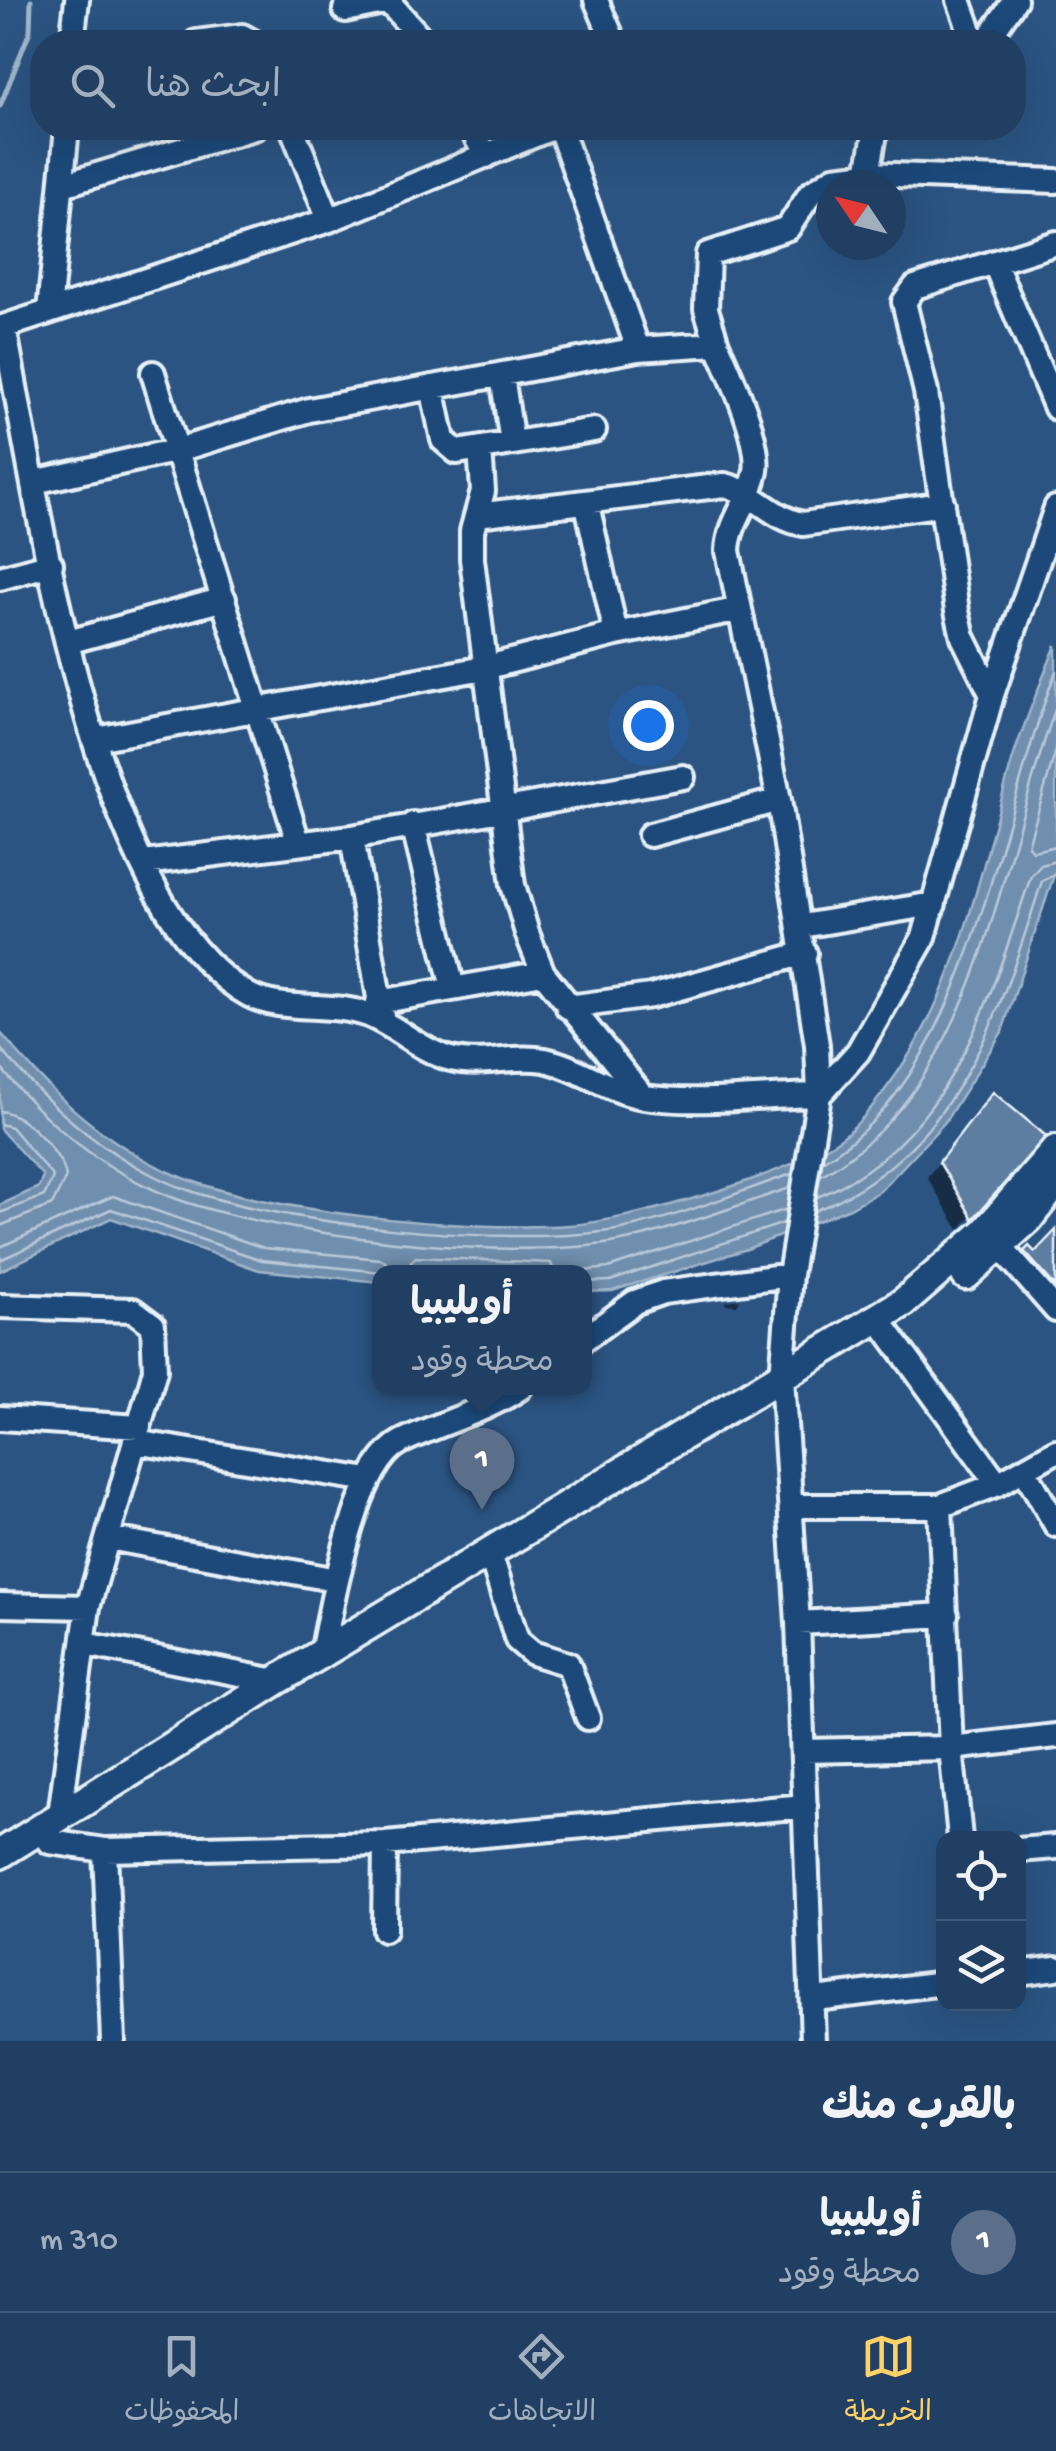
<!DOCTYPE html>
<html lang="ar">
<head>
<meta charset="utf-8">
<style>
  :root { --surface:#203f62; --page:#284668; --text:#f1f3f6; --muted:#a2afbe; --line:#3d5877; --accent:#ffd166 }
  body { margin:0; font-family:"Gochi Hand","Playpen Sans Arabic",sans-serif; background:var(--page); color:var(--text); direction:rtl }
  .controls { position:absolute; right:30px; bottom:30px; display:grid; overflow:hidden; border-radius:20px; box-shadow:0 10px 40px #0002 }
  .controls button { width:90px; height:90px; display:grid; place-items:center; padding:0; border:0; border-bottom:2px solid var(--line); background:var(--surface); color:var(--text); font:50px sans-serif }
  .compass { position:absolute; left:816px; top:170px; width:90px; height:90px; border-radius:50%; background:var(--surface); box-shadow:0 10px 40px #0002; rotate:305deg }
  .you { position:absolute; left:648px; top:725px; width:35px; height:35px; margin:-25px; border:8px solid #fff; border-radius:50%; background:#1a73e8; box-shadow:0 0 0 15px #1a73e833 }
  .badge { display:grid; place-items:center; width:65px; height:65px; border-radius:50%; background:var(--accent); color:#fff; font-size:32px; font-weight:700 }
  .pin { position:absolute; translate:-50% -82px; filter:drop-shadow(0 2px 5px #0008) }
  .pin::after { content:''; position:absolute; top:52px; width:35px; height:30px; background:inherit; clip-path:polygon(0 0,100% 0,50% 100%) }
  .popup { position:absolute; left:372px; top:1265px; width:220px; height:130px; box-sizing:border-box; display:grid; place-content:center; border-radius:20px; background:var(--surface); filter:drop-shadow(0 2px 8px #0005); font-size:32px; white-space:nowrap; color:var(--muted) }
  .popup b { font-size:38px; color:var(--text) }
  .popup::after { content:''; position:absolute; left:50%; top:100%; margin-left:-20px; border:20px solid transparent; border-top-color:var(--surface) }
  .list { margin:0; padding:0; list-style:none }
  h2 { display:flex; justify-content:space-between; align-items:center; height:130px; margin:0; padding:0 40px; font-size:42px }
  h2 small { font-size:32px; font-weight:400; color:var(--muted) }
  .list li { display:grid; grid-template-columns:65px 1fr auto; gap:30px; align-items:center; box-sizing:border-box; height:140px; padding:0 40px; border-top:2px solid var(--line) }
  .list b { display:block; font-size:38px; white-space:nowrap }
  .list p { margin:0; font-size:32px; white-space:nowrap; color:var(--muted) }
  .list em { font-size:32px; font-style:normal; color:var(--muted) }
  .icon { flex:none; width:55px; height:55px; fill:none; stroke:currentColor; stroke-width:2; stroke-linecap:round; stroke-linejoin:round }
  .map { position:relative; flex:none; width:1056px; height:2041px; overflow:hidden; direction:ltr }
  .search { position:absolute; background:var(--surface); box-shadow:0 10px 40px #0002; left:30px; right:30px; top:30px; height:110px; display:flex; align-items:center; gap:25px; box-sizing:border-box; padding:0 35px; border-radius:40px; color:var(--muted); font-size:38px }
  .sheet { height:270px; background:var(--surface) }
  nav { display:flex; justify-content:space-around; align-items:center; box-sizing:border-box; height:140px; border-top:2px solid var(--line); background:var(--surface); font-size:28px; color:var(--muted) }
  nav a { display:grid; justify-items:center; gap:5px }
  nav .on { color:var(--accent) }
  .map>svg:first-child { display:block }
  .water { fill:#708ead; stroke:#a0b6cb; stroke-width:2.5 }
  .shadow { fill:#0007 }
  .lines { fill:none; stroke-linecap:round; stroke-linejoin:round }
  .shore { stroke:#b8c9da; stroke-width:2.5 }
  .stream { stroke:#a0b6cb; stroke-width:5 }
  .building { fill:#5d7da1; stroke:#e8f1f8; stroke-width:2.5 }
  .minor-casing { stroke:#e8f1f8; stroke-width:30 }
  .major-casing { stroke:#e8f1f8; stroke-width:35 }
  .minor { stroke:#1f4a7a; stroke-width:22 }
  .major { stroke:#1f4a7a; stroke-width:28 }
</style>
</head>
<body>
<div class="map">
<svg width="1056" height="2041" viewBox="0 0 1056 2041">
  <rect width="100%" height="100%" fill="#2b5482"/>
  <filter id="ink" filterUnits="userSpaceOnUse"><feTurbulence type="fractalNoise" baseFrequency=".01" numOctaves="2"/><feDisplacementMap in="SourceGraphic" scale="20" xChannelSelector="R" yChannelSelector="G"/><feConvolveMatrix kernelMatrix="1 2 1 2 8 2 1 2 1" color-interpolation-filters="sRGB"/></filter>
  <g filter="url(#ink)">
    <!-- water -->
    <path class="water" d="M1056 645V869L1002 1032 945 1122 880 1191 850 1208 747 1249 612 1291 585 1292 584 1272H380L379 1282 259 1270 111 1218 0 1271V1205L39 1187 43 1176 0 1129V1032C48 1090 97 1138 167 1171 257 1213 469 1232 569 1225 633 1221 781 1176 835 1142 852 1132 870 1110 882 1094 959 996 979 874 1013 758 1025 720 1041 682 1056 645Z"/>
    <!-- shadow -->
    <path class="shadow" d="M993 1096 1043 1136 959 1230 927 1177Z
      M1056 1236V1307L1017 1263 1029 1250 1034 1255Z
      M740 1299 737 1305 725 1304 727 1301Z"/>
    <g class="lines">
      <!-- shore -->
      <path class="shore" d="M1056 750 1028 846 1033 851 1056 846
        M0 1048C46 1103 96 1149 163 1180 259 1225 522 1250 626 1228 682 1216 738 1192 792 1174
        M0 1067C43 1120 96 1165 159 1192 260 1236 525 1265 631 1239 685 1226 738 1205 790 1188
        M0 1111C24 1113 63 1154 66 1177L52 1205 0 1226
        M0 1124 11 1127 53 1177 44 1196 0 1213
        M822 1161C968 1081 999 815 1056 671
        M820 1176C979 1089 999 861 1056 707
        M817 1197C951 1143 989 1000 1031 876L1041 865 1056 861
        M814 1211C956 1155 1000 1014 1042 881L1056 874
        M0 1247 113 1196 264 1248 381 1259 399 1272
        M0 1260 111 1209 262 1260 382 1272
        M415 1272 411 1262 416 1257 551 1263 554 1272
        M575 1272 608 1268 787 1209
        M584 1282 610 1281 784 1223"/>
      <!-- stream -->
      <path class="stream" d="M0 106 30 31 31 0"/>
    </g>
    <!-- building -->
    <path class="building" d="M993 1092 1046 1136 973 1219 939 1162Z
      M1056 1230V1287L1024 1251 1029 1246 1035 1252Z"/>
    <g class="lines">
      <!-- minor casing -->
      <g class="minor-casing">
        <path id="minor" d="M596 0 614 42
          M959 0 974 42
          M345 10 388 1 424 42
          M72 42 77 0
          M196 42 242 36 253 42
          M986 42 1015 0
          M292 128 329 220
          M471 128 486 156
          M560 128 638 349 717 344C730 374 761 440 756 471 751 500 729 521 728 551L779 800 817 1045 819 1095 790 1275 782 1377 798 1623 813 2041
          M868 174 876 128
          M63 185 254 128
          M994 262 1056 408
          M49 312 67 128
          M4 327C37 495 91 907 249 995 282 1013 330 1001 368 1015 396 1026 417 1048 447 1058 481 1068 512 1054 545 1060 579 1067 609 1092 644 1097 700 1105 762 1096 819 1095L858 1052 924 937 992 695 1056 508
          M0 328 329 220 552 128
          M717 344 706 309 708 254 788 228 810 194 834 178 868 174 1056 181
          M153 373 298 842
          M502 375 512 443
          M432 387 443 440 457 452 594 430
          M480 449 483 491 472 531V559L513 885 527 933 543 973 641 1094
          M34 482 178 450 309 410 638 349
          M587 505 616 634
          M477 515 725 485C755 492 772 519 803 524L943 504
          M0 578 51 564
          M68 642 224 599
          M992 695 963 637 957 611 926 392 904 302 915 287 1056 243
          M96 739 484 668 616 634 736 610
          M413 824 453 988
          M650 835 779 800
          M352 837 383 1022
          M144 863 352 837 683 777
          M802 926 934 904
          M378 1002 543 973
          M568 1007 651 996 805 953
          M989 1234 1056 1310
          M0 1306 133 1310 153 1325 155 1370 88 1607 60 1815
          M887 1331 998 1484
          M584 1339 635 1302 663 1292 790 1275
          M0 1418 139 1427
          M135 1442 369 1480
          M1024 1469 1056 1451
          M791 1506H940L998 1484 1024 1469 1056 1525
          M940 1506 951 1748 960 1838
          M108 1538 337 1580
          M495 1569 517 1640 532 1653 568 1664 588 1718
          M0 1605 88 1607
          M798 1623 946 1615
          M85 1644 276 1681
          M322 1654C332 1604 354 1466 401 1442 441 1422 483 1413 520 1388
          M803 1751 951 1748 1056 1736
          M50 1842 105 1850 385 1844 805 1806
          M105 1850 113 2041
          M1018 1850 1056 1847
          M384 1930 385 1844
          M1018 1973 1056 1968
          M815 1999 944 1983"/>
      </g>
      <!-- major casing -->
      <g class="major-casing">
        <path id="major" d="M966 1275 1028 1219 1056 1183
          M0 1854 276 1681 904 1302 986 1231 1056 1150"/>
      </g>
      <!-- minor -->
      <use href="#minor" class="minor"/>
      <!-- major -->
      <use href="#major" class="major"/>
    </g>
  </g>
</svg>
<div class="controls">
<button><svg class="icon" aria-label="locate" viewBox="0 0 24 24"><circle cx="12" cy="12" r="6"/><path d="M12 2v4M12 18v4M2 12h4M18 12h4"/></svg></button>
<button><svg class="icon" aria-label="layers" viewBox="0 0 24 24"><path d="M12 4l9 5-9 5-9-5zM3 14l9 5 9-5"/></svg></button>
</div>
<svg class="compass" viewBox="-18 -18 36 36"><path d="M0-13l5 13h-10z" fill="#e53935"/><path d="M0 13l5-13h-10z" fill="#a2afbe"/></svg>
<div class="you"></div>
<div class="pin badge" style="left:482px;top:1510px;background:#5c6f8a">1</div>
<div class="popup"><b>أويليبيا</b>محطة وقود</div>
<div class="search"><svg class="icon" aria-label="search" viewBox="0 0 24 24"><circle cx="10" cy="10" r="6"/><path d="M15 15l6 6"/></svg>ابحث هنا</div>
</div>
<section class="sheet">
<h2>بالقرب منك<small></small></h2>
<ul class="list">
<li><span class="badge" style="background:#5c6f8a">1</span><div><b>أويليبيا</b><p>محطة وقود</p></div><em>310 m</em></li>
</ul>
</section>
<nav>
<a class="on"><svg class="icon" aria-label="map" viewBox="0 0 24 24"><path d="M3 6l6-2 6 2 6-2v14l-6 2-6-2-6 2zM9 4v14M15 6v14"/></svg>الخريطة</a>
<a><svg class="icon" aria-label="directions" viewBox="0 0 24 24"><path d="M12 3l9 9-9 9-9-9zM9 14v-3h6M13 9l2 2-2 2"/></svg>الاتجاهات</a>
<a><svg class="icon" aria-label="saved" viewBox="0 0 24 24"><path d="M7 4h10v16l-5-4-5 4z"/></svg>المحفوظات</a>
</nav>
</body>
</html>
